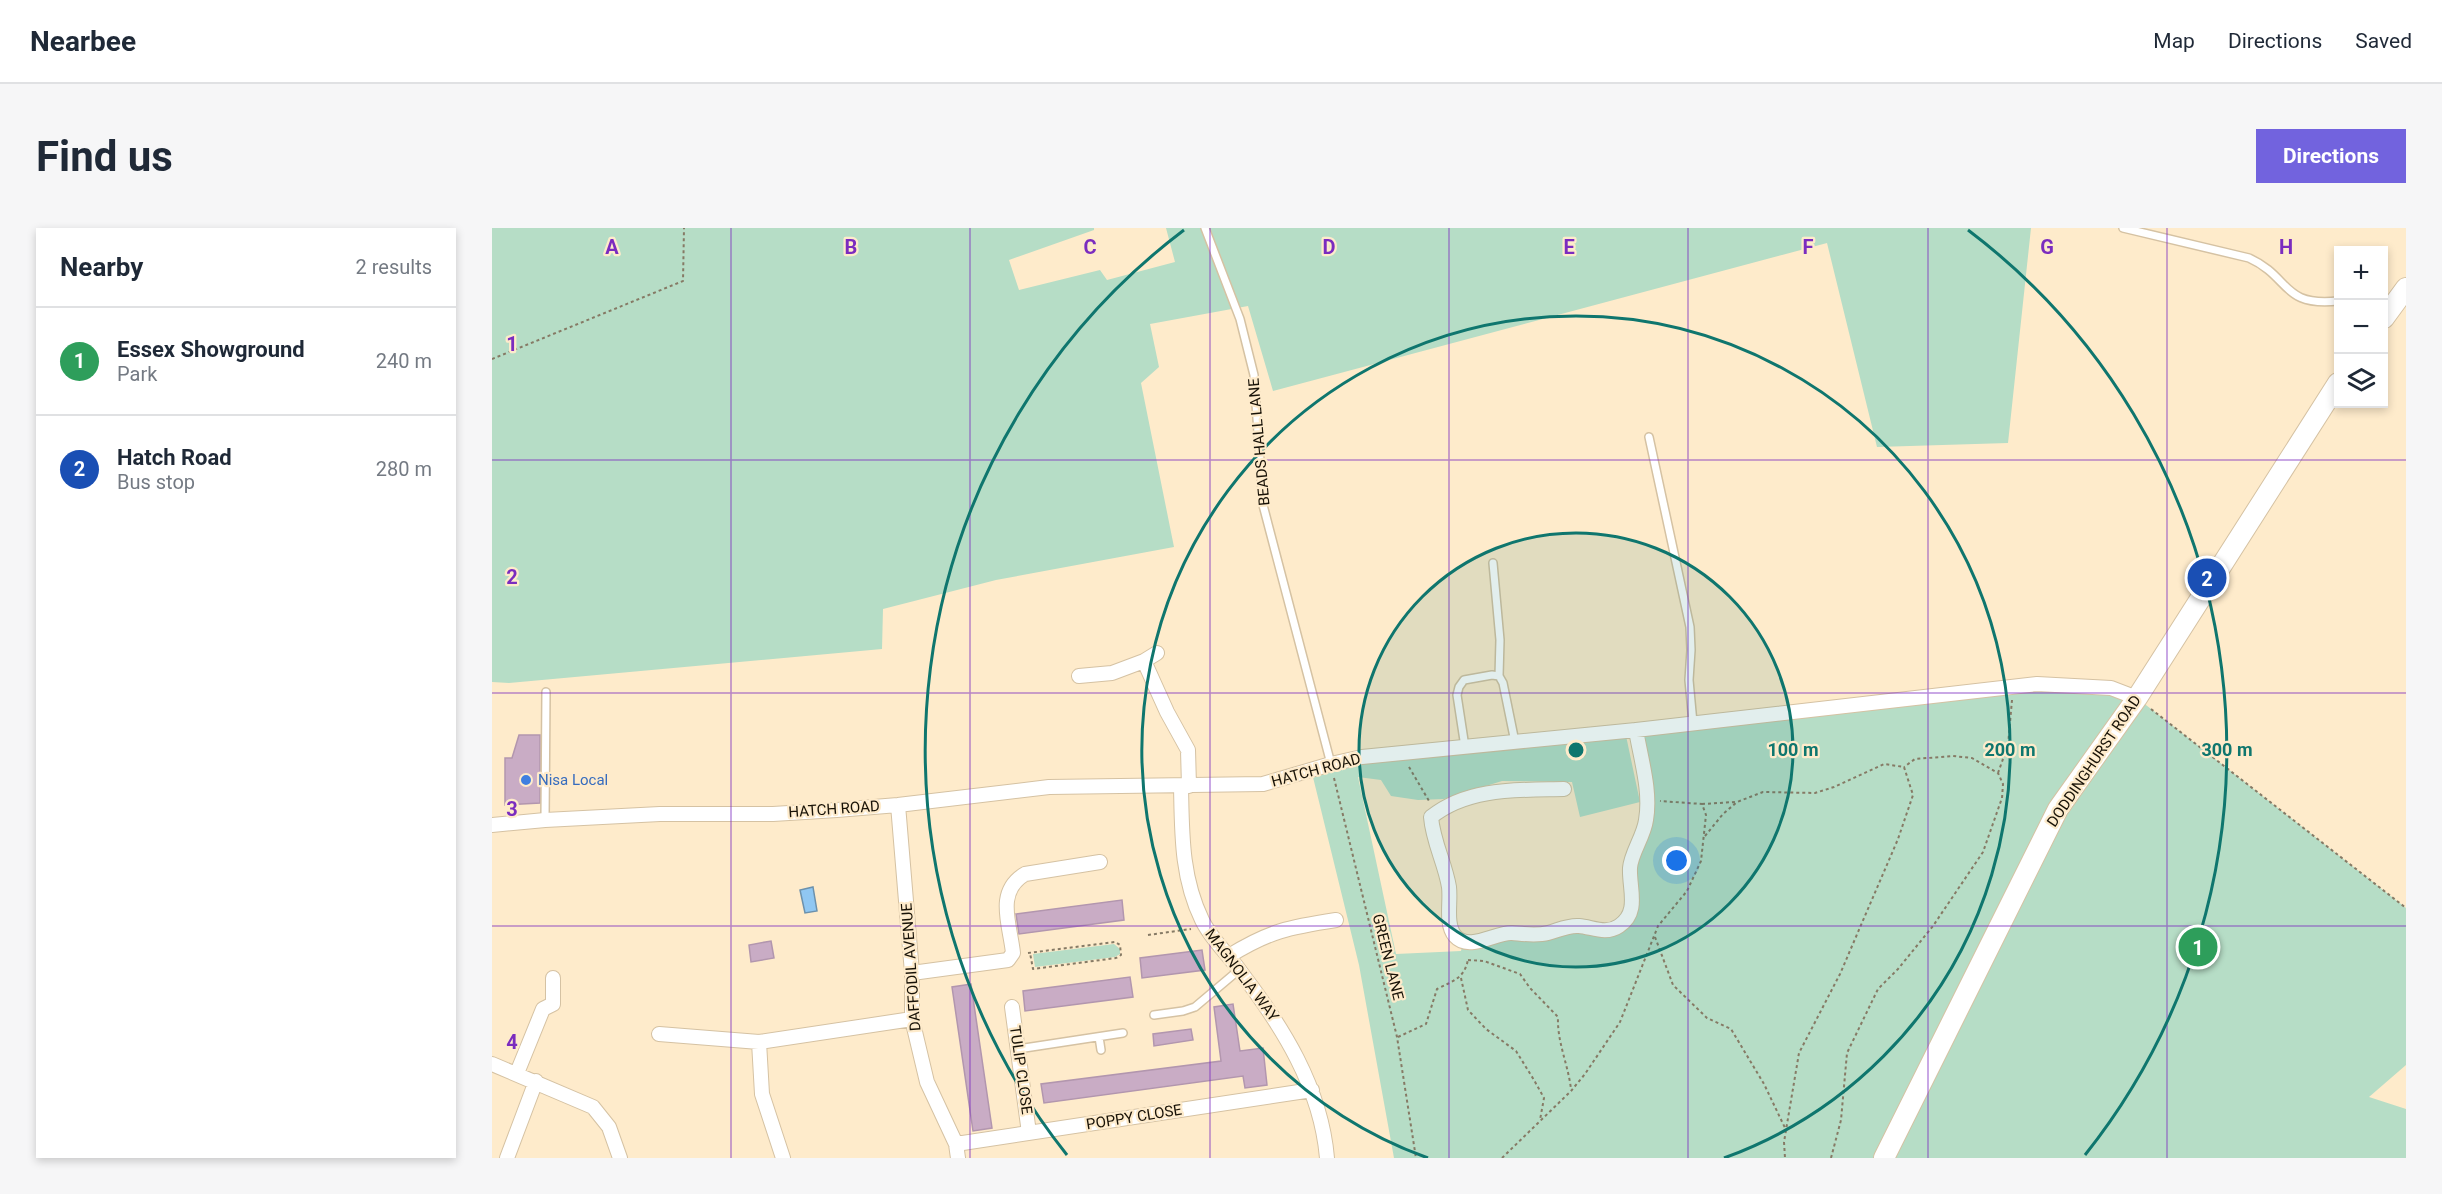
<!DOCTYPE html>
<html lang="en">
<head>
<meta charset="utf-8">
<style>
  :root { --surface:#fff; --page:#f6f6f7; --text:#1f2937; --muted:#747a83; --line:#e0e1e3; --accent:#7263de }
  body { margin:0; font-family:Roboto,sans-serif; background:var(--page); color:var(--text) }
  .controls { position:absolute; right:18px; top:18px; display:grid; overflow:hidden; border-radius:0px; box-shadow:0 3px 9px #0003 }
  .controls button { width:54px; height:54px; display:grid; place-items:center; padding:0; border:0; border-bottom:2px solid var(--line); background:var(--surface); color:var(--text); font:30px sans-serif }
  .you { position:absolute; left:1185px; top:633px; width:21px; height:21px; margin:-15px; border:4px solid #fff; border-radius:50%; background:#1a73e8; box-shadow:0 0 0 9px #1a73e833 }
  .badge { display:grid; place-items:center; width:39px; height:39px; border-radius:50%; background:var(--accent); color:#fff; font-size:20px; font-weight:700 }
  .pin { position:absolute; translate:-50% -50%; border:3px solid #fff; box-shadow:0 2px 6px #0006 }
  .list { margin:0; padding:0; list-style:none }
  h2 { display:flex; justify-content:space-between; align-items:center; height:78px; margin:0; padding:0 24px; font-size:26px }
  h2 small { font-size:20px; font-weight:400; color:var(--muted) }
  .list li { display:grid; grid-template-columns:39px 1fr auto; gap:18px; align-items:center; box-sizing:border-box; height:108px; padding:0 24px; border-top:2px solid var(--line) }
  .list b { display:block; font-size:22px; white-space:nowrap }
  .list p { margin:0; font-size:20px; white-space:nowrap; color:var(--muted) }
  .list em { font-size:20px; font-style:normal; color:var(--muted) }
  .icon { flex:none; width:33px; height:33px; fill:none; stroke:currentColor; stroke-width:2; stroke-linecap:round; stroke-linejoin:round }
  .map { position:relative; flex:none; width:1914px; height:930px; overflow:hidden; border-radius:0px }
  header { display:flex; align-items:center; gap:36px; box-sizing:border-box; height:84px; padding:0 30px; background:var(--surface); border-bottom:2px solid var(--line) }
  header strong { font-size:28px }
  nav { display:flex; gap:33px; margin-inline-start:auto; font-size:21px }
  .intro { display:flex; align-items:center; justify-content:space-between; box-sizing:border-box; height:144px; padding:0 36px }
  h1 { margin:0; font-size:42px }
  .button { padding:15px 27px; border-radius:0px; background:var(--accent); color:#fff; font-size:21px; font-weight:700 }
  main { display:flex; gap:36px; padding:0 36px }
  aside { flex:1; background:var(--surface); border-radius:0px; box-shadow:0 3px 9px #0003 }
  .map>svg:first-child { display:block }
  .green { fill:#b6ddc6 }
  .water { fill:#90c7f2; stroke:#6c91ac; stroke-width:1.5 }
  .building { fill:#c9acc5; stroke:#b296ae; stroke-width:1.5 }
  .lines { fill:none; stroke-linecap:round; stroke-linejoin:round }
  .lane-casing { stroke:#d5c2a3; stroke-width:10 }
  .street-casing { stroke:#d5c2a3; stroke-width:16 }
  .secondary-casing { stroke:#d5c2a3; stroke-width:22 }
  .path { stroke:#867a65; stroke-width:2; stroke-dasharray:3 3; stroke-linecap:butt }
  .lane { stroke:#fff; stroke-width:7 }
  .street { stroke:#fff; stroke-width:14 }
  .secondary { stroke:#fff; stroke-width:20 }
  .grid { fill:none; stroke:#7b2cbf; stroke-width:1.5; stroke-opacity:0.55 }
  .ring { fill:none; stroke:#0f766e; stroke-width:3 }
  .shop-dot { fill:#3f7fe0; stroke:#feebcb; stroke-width:2 }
  .labels { text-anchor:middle; stroke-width:4.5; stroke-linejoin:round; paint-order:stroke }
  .street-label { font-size:15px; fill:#181207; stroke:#feebcb }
  .shop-label { font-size:15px; fill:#366cbe; stroke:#feebcb; text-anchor:start }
  .grid-label { font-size:20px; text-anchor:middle; font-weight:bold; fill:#7b2cbf; stroke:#feebcb; stroke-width:4.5; stroke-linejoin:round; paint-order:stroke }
  .centre { fill:#0f766e; stroke:#feebcb; stroke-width:3 }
  .ring-label { font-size:18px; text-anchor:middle; font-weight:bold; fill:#0f766e; stroke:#feebcb; stroke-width:4.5; stroke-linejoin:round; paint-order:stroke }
</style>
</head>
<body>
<header>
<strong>Nearbee</strong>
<nav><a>Map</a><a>Directions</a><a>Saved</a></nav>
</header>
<div class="intro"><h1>Find us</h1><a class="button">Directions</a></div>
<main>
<aside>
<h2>Nearby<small>2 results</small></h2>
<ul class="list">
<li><span class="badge" style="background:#2e9e5b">1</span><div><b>Essex Showground</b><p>Park</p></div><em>240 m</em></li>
<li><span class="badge" style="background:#1a4fb4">2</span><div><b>Hatch Road</b><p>Bus stop</p></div><em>280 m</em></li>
</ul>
</aside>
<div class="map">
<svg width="1914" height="930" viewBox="0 0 1914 930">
  <rect width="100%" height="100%" fill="#feebcb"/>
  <!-- green -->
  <path class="green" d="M0 0H602V2L517 32 527 62 608 42 615 52 683 34 674 0H1539L1516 215 1385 219 1335 15 781 163 756 78 658 96 667 139 649 155 682 319 504 352 391 381 390 421 17 455 0 454Z
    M1545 456 1645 470 1914 680V837L1877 869 1914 881V930H902L867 737 819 541 1133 503 1148 574 1088 589 1080 554 1010 553 952 571 926 572 899 568 889 552 866 549 904 726 969 723 971 713 1107 702 1134 692 1138 638 1154 595 1144 502Z
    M622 716 628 721V726L623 729 543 739 541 726Z"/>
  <!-- water -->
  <path class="water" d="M321 659 325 683 313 685 308 662Z"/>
  <!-- building -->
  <path class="building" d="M27 507H48V575L13 577V530H20Z
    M630 672 632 692 527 706 524 686Z
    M279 713 282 730 259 734 257 717Z
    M710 722 713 742 650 750 648 730Z
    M638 749 641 769 533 783 531 763Z
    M479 756 500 900 481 903 460 759Z
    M741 776 748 823 771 820 775 857 753 860 751 848 552 875 549 856 729 833 722 779Z
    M699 801 701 812 662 818 661 806Z"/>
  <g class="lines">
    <!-- lane casing -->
    <g class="lane-casing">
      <path id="lane" d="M713 0 748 91 762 147 771 277 839 536
        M1631 0 1757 30C1799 49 1789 79 1846 73
        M1157 209 1198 399 1199 422 1197 452 1201 495
        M1001 335 1008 412 1007 448
        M973 519 965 467 967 459 972 452 1000 447 1007 448 1011 455 1023 514
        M53 592 54 464
        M662 787 691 783 703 779 748 741
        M607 809 609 822
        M526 821 631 805"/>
    </g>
    <!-- street casing -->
    <g class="street-casing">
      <path id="street" d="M652 433 665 425
        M587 448 620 445 652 433 675 484 696 522 697 558
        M689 558C690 604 689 649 710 692 719 711 736 726 748 743 790 798 829 859 835 930
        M1072 561C1027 562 976 559 939 589 941 614 953 635 957 659 959 674 953 696 963 708 977 724 1004 704 1020 705 1032 706 1044 708 1056 705 1067 702 1076 697 1087 698 1100 699 1114 707 1127 698 1148 684 1137 661 1138 640 1139 625 1152 608 1154 592 1159 563 1149 532 1144 502
        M406 577 420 745V791L435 854 464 916 466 930
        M0 597 53 592 168 586H281L345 582 406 577 557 559 771 556 839 536 870 529 1144 502 1545 456 1619 460 1645 470
        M737 728C777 703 798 699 844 692
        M420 745 516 732 521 725C518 696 503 664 533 646L608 634
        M520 779 537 905
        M167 806 267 814 420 791
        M267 814 270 866 291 930
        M0 836 101 879 117 899 128 930
        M25 845 51 781 61 776V750
        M464 916 820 862
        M15 930 44 853"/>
    </g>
    <!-- secondary casing -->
    <g class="secondary-casing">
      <path id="secondary" d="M1892 90 1914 60
        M1392 930 1566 581 1645 470 1846 155"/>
    </g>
    <!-- path -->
    <path class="path" d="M0 131 191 53 192 0
      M1659 481 1914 680
      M917 539 937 573
      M1506 545 1516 517 1520 472
      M842 550 905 809 924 930
      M1210 576 1243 574
      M1213 608 1231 586 1245 574 1271 564 1323 565 1342 559 1392 536 1412 539 1421 567 1406 611 1348 746 1307 825 1292 914 1293 930
      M656 707 699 701
      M1163 709 1181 757 1215 790 1239 801 1272 856 1294 902
      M536 725 623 714 628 717 629 727 624 730 541 741 538 725
      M976 732 992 733 1028 746 1038 760 1066 789C1065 814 1076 836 1079 861
      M969 750 976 782 994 801 1024 823 1042 852 1052 870 1048 892
      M906 809 934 796 945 761C961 753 973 750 976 731
      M1010 930 1079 863 1093 846 1128 794 1166 698 1195 663 1209 633 1214 587 1210 576 1168 573
      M1339 930 1349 892 1355 825 1386 761 1406 741 1441 698 1491 624 1510 570 1511 556 1506 545 1480 530 1461 528 1423 531 1412 539"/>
    <!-- lane -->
    <use href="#lane" class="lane"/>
    <!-- street -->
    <use href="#street" class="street"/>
    <!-- secondary -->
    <use href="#secondary" class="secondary"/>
  </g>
  <!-- grid -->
  <path class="grid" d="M239 0V930M478 0V930M718 0V930M957 0V930M1196 0V930M1436 0V930M1675 0V930M0 232H1914M0 465H1914M0 698H1914"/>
  <!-- distance rings -->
  <circle cx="1084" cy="522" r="217" fill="#0f766e" fill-opacity=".12"/>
  <g class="ring">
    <circle cx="1084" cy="522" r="217"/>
    <path d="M936 930A434 434 0 1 1 1232 930"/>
    <path d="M575 927A651 651 0 0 1 692 2M1476 2A651 651 0 0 1 1593 927"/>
  </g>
  <!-- markers -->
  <circle class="shop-dot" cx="34" cy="552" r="6"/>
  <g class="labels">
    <!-- street labels -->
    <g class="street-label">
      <text transform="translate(767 214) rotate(-95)" y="5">BEADS HALL LANE</text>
      <text transform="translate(1602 533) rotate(-56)" y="5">DODDINGHURST ROAD</text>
      <text transform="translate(824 542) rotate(-15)" y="5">HATCH ROAD</text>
      <text transform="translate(342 581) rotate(-4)" y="5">HATCH ROAD</text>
      <text transform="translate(896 729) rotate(76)" y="5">GREEN LANE</text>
      <text transform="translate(419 739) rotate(-94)" y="5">DAFFODIL AVENUE</text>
      <text transform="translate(750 747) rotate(53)" y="5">MAGNOLIA WAY</text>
      <text transform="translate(529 842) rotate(82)" y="5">TULIP CLOSE</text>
      <text transform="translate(642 889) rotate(-9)" y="5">POPPY CLOSE</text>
    </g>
    <!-- shop labels -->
    <g class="shop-label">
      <text x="46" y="557">Nisa Local</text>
    </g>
  </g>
  <g class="grid-label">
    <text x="120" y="26">A</text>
    <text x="359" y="26">B</text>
    <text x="598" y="26">C</text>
    <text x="837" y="26">D</text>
    <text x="1077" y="26">E</text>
    <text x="1316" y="26">F</text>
    <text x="1555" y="26">G</text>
    <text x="1794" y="26">H</text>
    <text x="20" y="123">1</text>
    <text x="20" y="356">2</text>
    <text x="20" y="588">3</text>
    <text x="20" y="821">4</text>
  </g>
  <circle cx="1084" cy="522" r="9" class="centre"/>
  <g class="ring-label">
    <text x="1301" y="528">100 m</text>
    <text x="1518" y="528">200 m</text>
    <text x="1735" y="528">300 m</text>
  </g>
</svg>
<div class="controls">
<button>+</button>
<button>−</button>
<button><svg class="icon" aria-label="layers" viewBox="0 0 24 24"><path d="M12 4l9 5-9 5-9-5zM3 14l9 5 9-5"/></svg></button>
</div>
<div class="you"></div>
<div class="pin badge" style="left:1706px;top:719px;background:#2e9e5b">1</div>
<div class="pin badge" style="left:1715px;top:350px;background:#1a4fb4">2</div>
</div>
</main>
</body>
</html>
